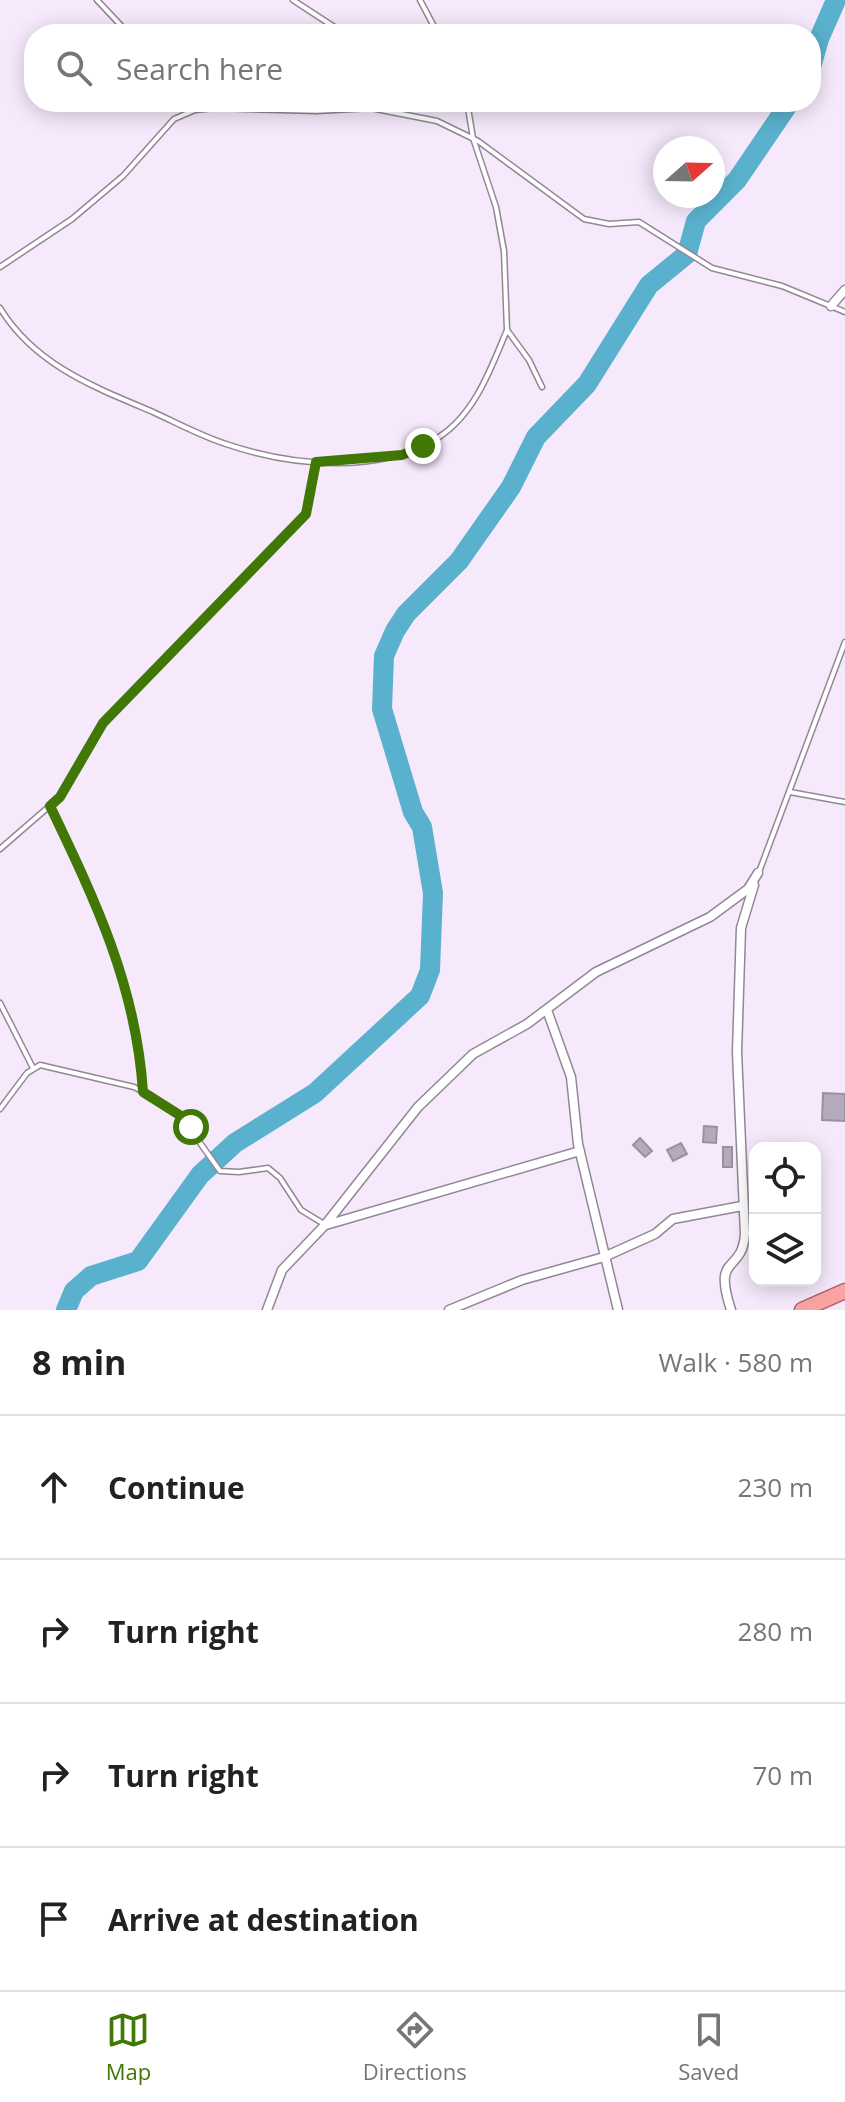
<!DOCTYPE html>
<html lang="en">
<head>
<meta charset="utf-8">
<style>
  :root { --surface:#fff; --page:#f2f2f2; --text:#222; --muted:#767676; --line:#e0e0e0; --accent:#417705 }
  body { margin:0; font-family:"Open Sans",sans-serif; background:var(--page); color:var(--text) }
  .controls { position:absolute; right:24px; bottom:24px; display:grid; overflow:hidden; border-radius:16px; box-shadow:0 4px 20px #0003 }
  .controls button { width:72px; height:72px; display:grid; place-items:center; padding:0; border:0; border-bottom:2px solid var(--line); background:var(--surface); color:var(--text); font:40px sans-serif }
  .compass { position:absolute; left:653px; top:136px; width:72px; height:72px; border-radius:50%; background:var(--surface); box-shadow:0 4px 20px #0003; rotate:70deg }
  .stop { position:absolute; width:24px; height:24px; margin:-18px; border:6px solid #417705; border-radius:50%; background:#fff }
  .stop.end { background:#417705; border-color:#fff; box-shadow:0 2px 8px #0008 }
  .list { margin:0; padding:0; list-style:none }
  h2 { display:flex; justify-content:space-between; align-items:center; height:104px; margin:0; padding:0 32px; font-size:34px }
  h2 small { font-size:26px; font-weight:400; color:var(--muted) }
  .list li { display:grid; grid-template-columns:52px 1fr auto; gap:24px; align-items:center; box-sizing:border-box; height:144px; padding:0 32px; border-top:2px solid var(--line) }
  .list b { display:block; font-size:30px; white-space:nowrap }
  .list em { font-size:26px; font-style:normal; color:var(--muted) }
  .icon { flex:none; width:44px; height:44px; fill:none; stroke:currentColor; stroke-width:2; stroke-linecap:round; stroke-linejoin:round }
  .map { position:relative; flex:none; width:845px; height:1310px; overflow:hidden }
  .search { position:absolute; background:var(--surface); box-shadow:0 4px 20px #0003; left:24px; right:24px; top:24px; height:88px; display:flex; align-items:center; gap:20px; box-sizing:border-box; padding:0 28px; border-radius:32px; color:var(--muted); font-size:30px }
  .sheet { height:680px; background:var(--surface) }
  nav { display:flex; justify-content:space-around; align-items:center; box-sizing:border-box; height:112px; border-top:2px solid var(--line); background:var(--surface); font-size:22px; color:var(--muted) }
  nav a { display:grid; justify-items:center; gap:4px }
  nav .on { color:var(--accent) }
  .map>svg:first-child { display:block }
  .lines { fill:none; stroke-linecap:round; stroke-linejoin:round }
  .river { stroke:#5ab1cd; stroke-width:20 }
  .building { fill:#b5aabb; stroke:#9b90a0; stroke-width:2 }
  .service-casing { stroke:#918796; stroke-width:7 }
  .minor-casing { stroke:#918796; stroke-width:11 }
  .trunk-casing { stroke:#ac6466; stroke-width:17 }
  .service { stroke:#fff; stroke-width:4 }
  .minor { stroke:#fff; stroke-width:8 }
  .trunk { stroke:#faa3a3; stroke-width:14 }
  .route { stroke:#417705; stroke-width:10 }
</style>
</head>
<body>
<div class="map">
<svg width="845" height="1310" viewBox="0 0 845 1310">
  <rect width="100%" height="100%" fill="#f5e9fb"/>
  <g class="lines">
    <!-- river -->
    <path class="river" d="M811 67 819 39 836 0
      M66 1310 74 1291 91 1276 138 1261 200 1175 235 1143 315 1093 420 996 430 970 433 893 422 827 413 812 382 709 384 656 395 631 406 614 459 561 511 487 536 437 587 384 649 285 687 254 696 221 737 180 790 102"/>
  </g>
  <!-- building -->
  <path class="building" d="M823 1093 845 1094V1121L822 1120Z
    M704 1126 717 1127 716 1143 703 1142Z
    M640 1138 652 1151 645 1157 633 1145Z
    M681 1143 687 1154 673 1161 667 1150Z
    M723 1147H732V1167H723Z"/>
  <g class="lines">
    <!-- service casing -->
    <g class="service-casing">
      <path id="service" d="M97 0 129 34
        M293 0 345 34
        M420 0 438 34
        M467 102 473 138 496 207 504 251 507 330 529 360 542 387
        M0 267 72 219 123 176 174 119 195 110 215 108 316 111 371 108 437 121 478 141 584 219 609 224 639 222 712 268 782 286 845 312
        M0 308C35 365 94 387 153 412 177 423 201 436 226 444 291 466 379 475 439 437 475 414 491 368 507 330
        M790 792 845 802
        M50 806C94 900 136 984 143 1090
        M0 849 60 797 103 723 306 514 316 462
        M759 872 845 642
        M0 1003 33 1068
        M0 1109 27 1073 40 1065 134 1087 150 1095 181 1116 220 1171 239 1172 268 1168 280 1178 301 1210 324 1224"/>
    </g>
    <!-- minor casing -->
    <g class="minor-casing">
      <path id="minor" d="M831 306 845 290
        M547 1010 571 1077 578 1144 618 1310
        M326 1225 580 1151
        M267 1310 282 1270 325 1225 418 1107 473 1054 527 1024 596 972 710 917 748 889 758 873
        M449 1310 522 1280 604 1257 655 1234 673 1219 742 1206
        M731 1310C712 1252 742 1275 745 1234L737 1052 741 928 754 885"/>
    </g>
    <!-- trunk casing -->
    <g class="trunk-casing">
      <path id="trunk" d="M802 1310 845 1291"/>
    </g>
    <!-- service -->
    <use href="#service" class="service"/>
    <!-- minor -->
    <use href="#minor" class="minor"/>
    <!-- trunk -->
    <use href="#trunk" class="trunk"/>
  </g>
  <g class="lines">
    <!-- route -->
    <path class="route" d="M191 1127 181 1116 143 1092C136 985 95 900 50 806L60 797 103 723 306 514 316 462 402 455 423 446"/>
  </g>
</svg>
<div class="controls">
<button><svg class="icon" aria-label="locate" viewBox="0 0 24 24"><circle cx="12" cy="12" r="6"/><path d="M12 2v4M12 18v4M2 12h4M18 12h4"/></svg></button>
<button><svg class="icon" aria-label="layers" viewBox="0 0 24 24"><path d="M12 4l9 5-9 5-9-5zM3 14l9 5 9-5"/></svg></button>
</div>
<svg class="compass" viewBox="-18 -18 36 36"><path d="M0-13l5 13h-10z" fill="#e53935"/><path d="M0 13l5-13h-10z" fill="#767676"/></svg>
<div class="stop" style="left:191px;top:1127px"></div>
<div class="stop end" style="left:423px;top:446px"></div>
<div class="search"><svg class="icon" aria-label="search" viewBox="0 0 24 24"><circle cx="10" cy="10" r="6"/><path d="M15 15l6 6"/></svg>Search here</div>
</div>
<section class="sheet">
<h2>8 min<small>Walk · 580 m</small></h2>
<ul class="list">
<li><svg class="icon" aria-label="ahead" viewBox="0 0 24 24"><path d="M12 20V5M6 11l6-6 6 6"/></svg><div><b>Continue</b></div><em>230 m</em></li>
<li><svg class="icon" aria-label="right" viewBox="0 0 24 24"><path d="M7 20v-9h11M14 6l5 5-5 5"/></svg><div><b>Turn right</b></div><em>280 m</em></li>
<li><svg class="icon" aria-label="right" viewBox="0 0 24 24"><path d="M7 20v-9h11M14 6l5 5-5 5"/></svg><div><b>Turn right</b></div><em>70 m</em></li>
<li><svg class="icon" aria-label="arrive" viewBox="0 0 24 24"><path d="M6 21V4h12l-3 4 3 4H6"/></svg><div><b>Arrive at destination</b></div></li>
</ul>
</section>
<nav>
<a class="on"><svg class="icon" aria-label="map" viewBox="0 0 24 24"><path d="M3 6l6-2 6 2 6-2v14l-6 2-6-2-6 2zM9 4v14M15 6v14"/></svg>Map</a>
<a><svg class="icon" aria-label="directions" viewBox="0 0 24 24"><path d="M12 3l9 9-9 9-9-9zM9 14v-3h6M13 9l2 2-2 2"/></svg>Directions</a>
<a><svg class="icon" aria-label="saved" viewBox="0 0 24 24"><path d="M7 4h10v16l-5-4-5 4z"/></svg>Saved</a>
</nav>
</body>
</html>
